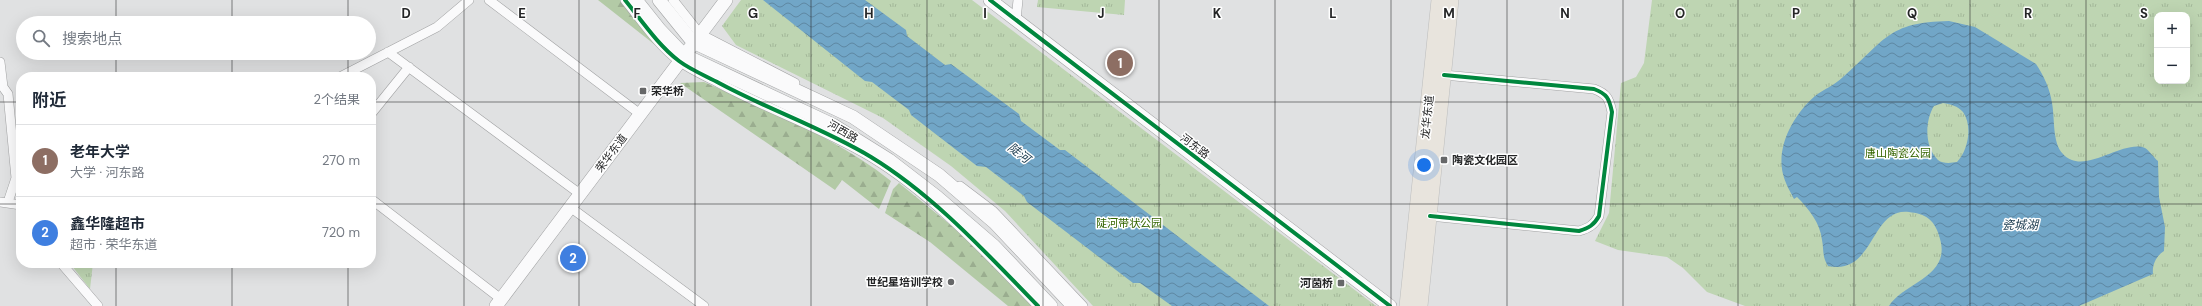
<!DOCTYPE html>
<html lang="zh">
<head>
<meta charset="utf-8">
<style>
  :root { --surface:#fff; --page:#f6f6f7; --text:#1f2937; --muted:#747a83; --line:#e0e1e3; --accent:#ea580c }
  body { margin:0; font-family:"DM Sans","Noto Sans SC",sans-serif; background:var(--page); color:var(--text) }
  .controls { position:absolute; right:12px; top:12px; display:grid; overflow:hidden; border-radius:8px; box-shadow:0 4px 16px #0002 }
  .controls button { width:36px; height:36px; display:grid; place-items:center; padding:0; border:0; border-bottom:1px solid var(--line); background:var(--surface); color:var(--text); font:20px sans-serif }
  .you { position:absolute; left:1424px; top:165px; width:14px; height:14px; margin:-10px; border:3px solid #fff; border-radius:50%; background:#1a73e8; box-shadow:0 0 0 6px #1a73e833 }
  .badge { display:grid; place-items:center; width:26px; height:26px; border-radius:50%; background:var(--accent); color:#fff; font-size:13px; font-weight:700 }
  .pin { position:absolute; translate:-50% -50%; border:2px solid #fff; box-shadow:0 1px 4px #0006 }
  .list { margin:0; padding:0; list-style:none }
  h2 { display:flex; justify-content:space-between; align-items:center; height:52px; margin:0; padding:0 16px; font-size:17px }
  h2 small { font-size:13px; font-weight:400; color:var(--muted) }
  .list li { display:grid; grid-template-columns:26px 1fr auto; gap:12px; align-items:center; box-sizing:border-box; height:72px; padding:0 16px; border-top:1px solid var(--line) }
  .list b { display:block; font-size:15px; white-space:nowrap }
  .list p { margin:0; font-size:13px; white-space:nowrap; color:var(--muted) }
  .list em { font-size:13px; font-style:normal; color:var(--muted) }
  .icon { flex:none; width:22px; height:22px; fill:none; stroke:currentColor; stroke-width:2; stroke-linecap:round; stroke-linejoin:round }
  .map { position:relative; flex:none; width:2202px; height:306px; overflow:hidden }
  .search { position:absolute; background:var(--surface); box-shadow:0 4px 16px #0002; left:16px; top:16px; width:360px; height:44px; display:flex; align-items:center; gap:10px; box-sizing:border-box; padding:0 14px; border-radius:22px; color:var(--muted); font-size:15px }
  .panel { position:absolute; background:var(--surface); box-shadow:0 4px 16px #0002; left:16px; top:72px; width:360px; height:196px; border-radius:16px }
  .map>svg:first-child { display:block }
  .forest { fill:url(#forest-firs) }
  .park { fill:url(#park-tufts); fill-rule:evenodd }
  .water { fill:url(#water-waves); fill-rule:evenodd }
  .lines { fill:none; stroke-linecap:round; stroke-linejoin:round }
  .street-casing { stroke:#a1a2a3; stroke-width:10 }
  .secondary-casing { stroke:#a1a2a3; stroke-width:14 }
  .primary-casing { stroke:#bcbdbd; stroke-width:16 }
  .street { stroke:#fafafb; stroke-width:9 }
  .secondary { stroke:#fafafb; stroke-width:13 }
  .primary { stroke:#e8e4dd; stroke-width:15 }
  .cycleway-casing { stroke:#fff; stroke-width:6 }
  .cycleway { stroke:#00873e; stroke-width:4 }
  .grid { fill:none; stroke:#252627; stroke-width:1; stroke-opacity:0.55 }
  .poi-dot { fill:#666768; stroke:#fff; stroke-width:1.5 }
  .labels { text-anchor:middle; stroke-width:3; stroke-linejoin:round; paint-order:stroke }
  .poi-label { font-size:11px; font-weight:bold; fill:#252627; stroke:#fff; text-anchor:start }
  .street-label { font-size:11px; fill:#252627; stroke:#fff }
  .park-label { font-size:11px; fill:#346500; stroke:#fff }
  .water-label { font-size:12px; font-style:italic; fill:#18394d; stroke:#fff }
  .grid-label { font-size:13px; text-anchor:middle; font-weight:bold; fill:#252627; stroke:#fff; stroke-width:3; stroke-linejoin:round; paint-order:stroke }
</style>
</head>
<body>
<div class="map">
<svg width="2202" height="306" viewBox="0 0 2202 306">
  <defs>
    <pattern id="forest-firs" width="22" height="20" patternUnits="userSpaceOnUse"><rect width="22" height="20" fill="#b3caa6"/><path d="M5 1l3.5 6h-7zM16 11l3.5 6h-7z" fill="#9aad8f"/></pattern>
    <pattern id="park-tufts" width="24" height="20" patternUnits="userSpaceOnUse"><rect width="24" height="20" fill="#bed5b2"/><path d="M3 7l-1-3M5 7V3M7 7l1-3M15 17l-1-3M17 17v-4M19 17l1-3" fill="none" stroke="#a3b799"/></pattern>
    <pattern id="water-waves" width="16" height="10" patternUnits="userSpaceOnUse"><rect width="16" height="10" fill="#71a6c7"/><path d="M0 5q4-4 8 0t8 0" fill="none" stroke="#5d87a2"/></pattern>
  </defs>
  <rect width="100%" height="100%" fill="#e0e1e2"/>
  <!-- forest -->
  <path class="forest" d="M598 0H622L659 48Z
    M704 82C768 111 836 137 891 181L879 209 842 180 835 190 680 83Z
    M899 183 958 231 1032 306H1008L930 242 885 213 893 189Z"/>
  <!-- park -->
  <path class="park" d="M741 0H972L1376 306H1093L1005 211 951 166 883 118 736 45 722 26Z
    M1038 0H1125L1124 15 1037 7Z
    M1652 0H2202V306H1745L1707 292 1683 268 1667 257 1618 250 1595 241 1609 213 1621 83 1636 77 1644 63ZM2157 15H2187V81H2157Z
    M73 263H93L90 289 72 266Z"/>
  <!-- water -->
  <path class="water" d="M763 0H865L906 30 907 36 945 65 951 64 1019 114 1021 121 1060 150H1065L1269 306H1172L1140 283H1133L1027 202 1024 196 986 167 977 166 911 115 909 110 872 82 865 81Z
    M1949 21 1975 27 2036 64C2044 76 2050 89 2052 103 2055 118 2052 143 2063 154 2084 177 2122 139 2145 148 2149 150 2154 158 2158 161L2159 197 2165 227 2164 251C2156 256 2152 265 2153 274L2079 306H1889C1904 282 1951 277 1940 239 1938 231 1935 224 1929 219 1923 214 1916 213 1909 212 1870 207 1875 276 1828 266 1822 257 1824 250 1822 240 1820 223 1809 209 1797 197L1794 199C1790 191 1785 183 1783 174 1776 146 1794 114 1815 96 1824 89 1835 85 1843 77 1885 41 1887 22 1949 21ZM1943 103C1950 104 1958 106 1963 112 1973 126 1968 151 1957 162 1951 163 1943 164 1938 160 1924 147 1925 120 1934 106Z"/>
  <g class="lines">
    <!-- street casing -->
    <g class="street-casing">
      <path id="street" d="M489 0 640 114
        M625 0C642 21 658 45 679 61 691 70 706 76 719 83 769 110 823 128 871 157 935 196 987 254 1038 306
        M673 0 700 34 795 83
        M1016 20 1018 0
        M388 52 580 194
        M0 62 3 87 8 94 16 178
        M340 77 437 27 469 0
        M371 114 409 67
        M960 186 993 211 1083 306
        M371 199 501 299
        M0 202 21 205
        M8 202 16 178 20 174
        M570 207 704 306
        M1430 216 1579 231C1589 228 1594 225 1599 216L1612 112C1609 98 1607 94 1594 89L1444 75
        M61 263 98 306
        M248 263H262"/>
    </g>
    <!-- secondary casing -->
    <g class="secondary-casing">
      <path id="secondary" d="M636 0 660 30 684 55 833 125 889 160 937 197 994 246 1051 306
        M659 0 693 42 853 117 939 175 995 223 1073 306
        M990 0 1390 306
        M496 306 726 0"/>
    </g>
    <!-- primary casing -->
    <g class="primary-casing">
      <path id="primary" d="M1407 306 1439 0
        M1420 306 1451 0"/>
    </g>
    <!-- street -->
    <use href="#street" class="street"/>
    <!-- secondary -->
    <use href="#secondary" class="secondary"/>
    <!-- primary -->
    <use href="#primary" class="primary"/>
    <!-- cycleway casing -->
    <g class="cycleway-casing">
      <path id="cycleway" d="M625 0C642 21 658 45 679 61 691 70 706 76 719 83 769 110 823 128 871 157 935 196 987 254 1038 306
        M990 0 1390 306
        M1430 216 1579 231C1589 228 1594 225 1599 216L1612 112C1609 98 1607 94 1594 89L1444 75"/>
    </g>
    <!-- cycleway -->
    <use href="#cycleway" class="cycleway"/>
  </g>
  <!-- grid -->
  <path class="grid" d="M116 0V23M232 0V23M348 0V23M464 0V306M579 0V306M695 0V306M811 0V306M927 0V306M1043 0V306M1159 0V306M1275 0V306M1391 0V306M1507 0V306M1623 0V306M1738 0V306M1854 0V306M1970 0V306M2086 0V306M116 53V77M232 53V77M348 53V77M0 102H21M371 102H2202M0 204H21M371 204H2202M116 263V306M232 263V306M348 263V306"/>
  <!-- markers -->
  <g class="poi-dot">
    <rect x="639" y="87" width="8" height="8" rx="2"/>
    <rect x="1440" y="156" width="8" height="8" rx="2"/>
    <circle cx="951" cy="282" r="4"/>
    <rect x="1337" y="279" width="8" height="8" rx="2"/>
  </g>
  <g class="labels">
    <!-- poi labels -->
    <g class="poi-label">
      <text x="651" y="95">荣华桥</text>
      <text x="1452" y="164">陶瓷文化园区</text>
      <text x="943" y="286" text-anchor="end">世纪星培训学校</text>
      <text x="1333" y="287" text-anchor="end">河茵桥</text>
    </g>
    <!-- street labels -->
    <g class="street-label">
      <text transform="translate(1427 117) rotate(-84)" y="4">龙华东道</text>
      <text transform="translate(843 131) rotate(30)" y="4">河西路</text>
      <text transform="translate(1195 146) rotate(37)" y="4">河东路</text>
      <text transform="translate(611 153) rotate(-53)" y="4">荣华东道</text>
    </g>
    <!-- park labels -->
    <g class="park-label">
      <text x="1898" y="157">唐山陶瓷公园</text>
      <text x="1129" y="227">陡河带状公园</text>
    </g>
    <!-- water labels -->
    <g class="water-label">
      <text transform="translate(1019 153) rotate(37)" y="4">陡河</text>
      <text x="2020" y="229">瓷城湖</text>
    </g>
  </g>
  <g class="grid-label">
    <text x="406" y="18">D</text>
    <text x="522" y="18">E</text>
    <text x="637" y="18">F</text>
    <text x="753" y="18">G</text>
    <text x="869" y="18">H</text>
    <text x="985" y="18">I</text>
    <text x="1101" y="18">J</text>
    <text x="1217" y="18">K</text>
    <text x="1333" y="18">L</text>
    <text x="1449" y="18">M</text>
    <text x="1565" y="18">N</text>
    <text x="1680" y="18">O</text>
    <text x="1796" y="18">P</text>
    <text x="1912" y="18">Q</text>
    <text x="2028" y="18">R</text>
    <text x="2144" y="18">S</text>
  </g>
</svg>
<div class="controls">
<button>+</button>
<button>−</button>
</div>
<div class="you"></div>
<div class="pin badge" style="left:1120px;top:63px;background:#8d6e63">1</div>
<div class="pin badge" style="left:573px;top:258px;background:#3f7fe0">2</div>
<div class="search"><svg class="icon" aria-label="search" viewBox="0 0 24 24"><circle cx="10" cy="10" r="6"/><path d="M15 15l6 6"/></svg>搜索地点</div>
<section class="panel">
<h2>附近<small>2个结果</small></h2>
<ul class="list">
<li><span class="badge" style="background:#8d6e63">1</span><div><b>老年大学</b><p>大学 · 河东路</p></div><em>270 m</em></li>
<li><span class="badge" style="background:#3f7fe0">2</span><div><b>鑫华隆超市</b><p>超市 · 荣华东道</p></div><em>720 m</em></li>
</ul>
</section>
</div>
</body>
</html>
